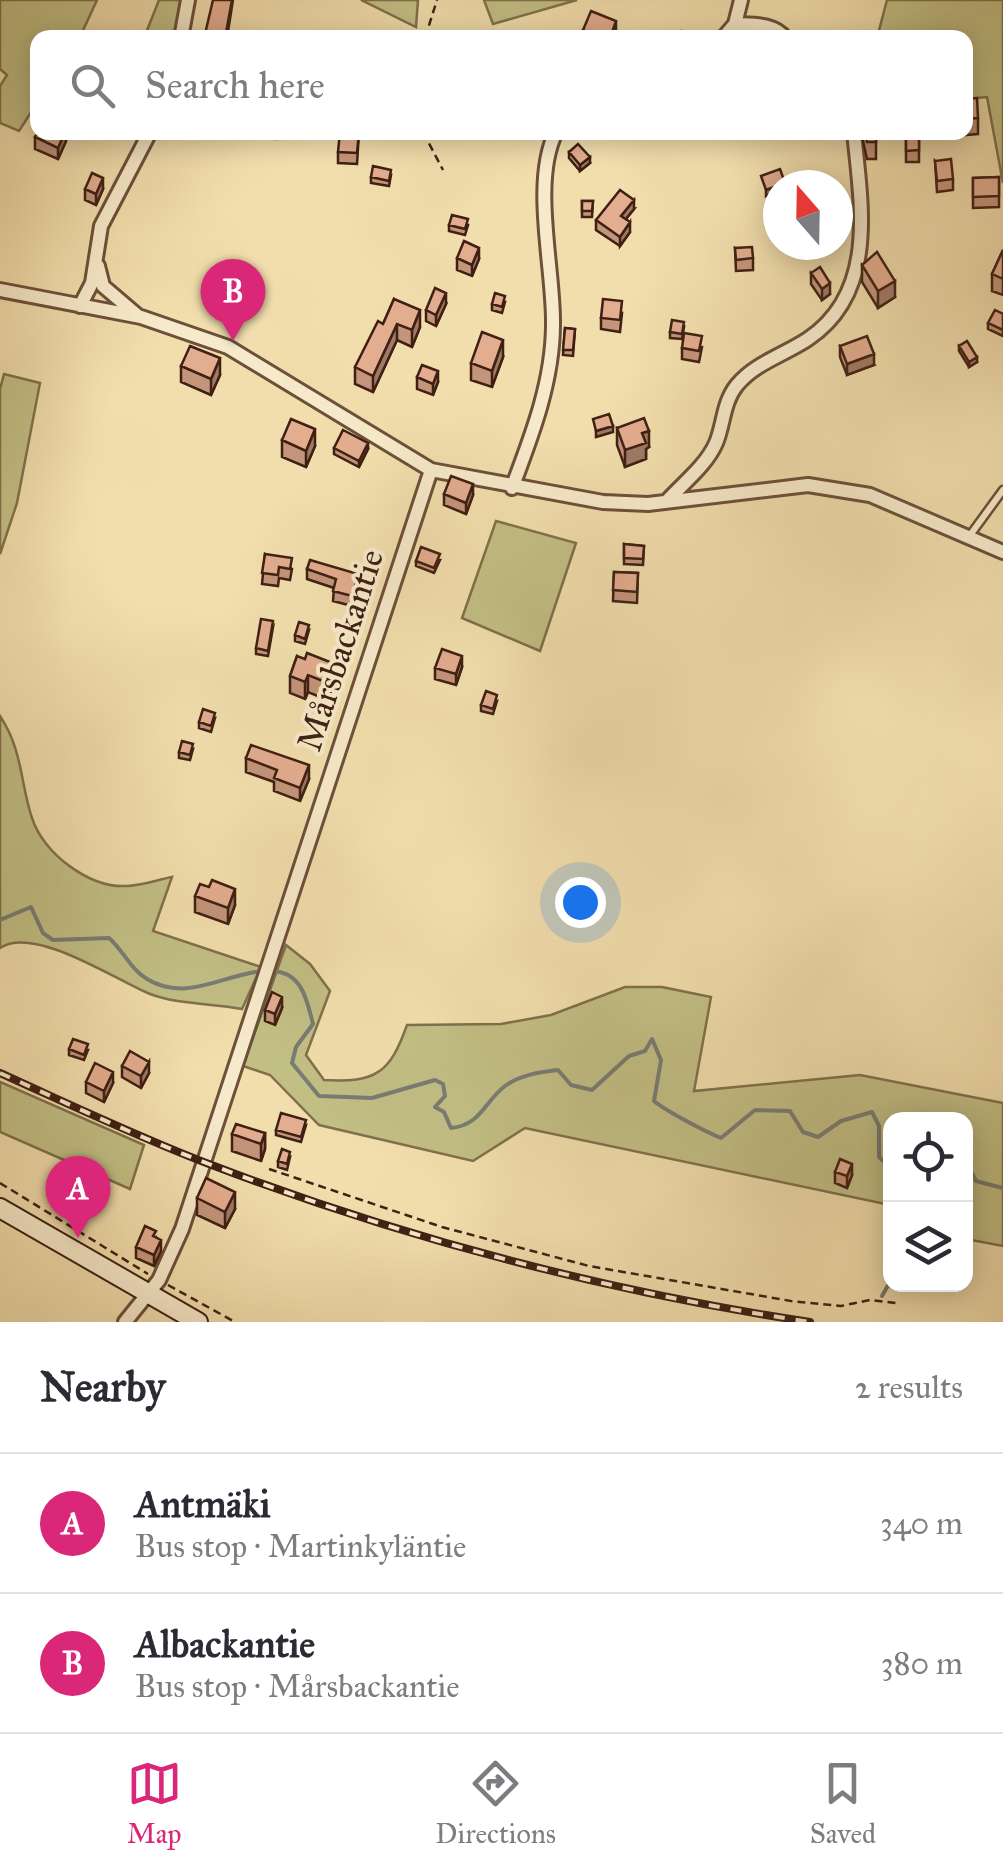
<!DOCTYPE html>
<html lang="en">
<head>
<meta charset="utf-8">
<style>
  :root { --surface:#fff; --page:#f7f7f7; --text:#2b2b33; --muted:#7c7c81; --line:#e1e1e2; --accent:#db2777 }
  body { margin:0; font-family:"IM FELL Great Primer",serif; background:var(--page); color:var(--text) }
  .controls { position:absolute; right:30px; bottom:30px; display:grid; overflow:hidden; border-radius:20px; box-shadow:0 5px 25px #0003 }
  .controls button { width:90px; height:90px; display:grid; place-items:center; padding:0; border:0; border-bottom:2px solid var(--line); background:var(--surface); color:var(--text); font:50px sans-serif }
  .compass { position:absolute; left:763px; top:170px; width:90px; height:90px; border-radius:50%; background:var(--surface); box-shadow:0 5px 25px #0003; rotate:340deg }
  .you { position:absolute; left:580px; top:902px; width:35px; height:35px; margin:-25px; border:8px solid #fff; border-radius:50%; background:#1a73e8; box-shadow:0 0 0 15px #1a73e833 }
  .badge { display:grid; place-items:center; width:65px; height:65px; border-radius:50%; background:var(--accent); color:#fff; font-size:32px; font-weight:700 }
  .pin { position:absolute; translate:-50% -82px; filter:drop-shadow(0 2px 5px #0008) }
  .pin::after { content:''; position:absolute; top:52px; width:35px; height:30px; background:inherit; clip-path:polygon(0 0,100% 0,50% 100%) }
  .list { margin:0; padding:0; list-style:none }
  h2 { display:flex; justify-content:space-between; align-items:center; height:130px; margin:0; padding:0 40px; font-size:42px }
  h2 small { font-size:32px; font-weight:400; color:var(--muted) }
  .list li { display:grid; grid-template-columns:65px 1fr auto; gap:30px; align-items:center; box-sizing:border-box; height:140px; padding:0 40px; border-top:2px solid var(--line) }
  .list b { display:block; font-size:38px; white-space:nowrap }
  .list p { margin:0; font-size:32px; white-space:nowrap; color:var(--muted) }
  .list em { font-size:32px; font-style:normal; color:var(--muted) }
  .icon { flex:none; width:55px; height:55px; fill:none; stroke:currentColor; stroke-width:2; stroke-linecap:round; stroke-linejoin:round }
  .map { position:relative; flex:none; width:1003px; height:1322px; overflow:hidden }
  .search { position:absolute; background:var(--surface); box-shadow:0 5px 25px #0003; left:30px; right:30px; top:30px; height:110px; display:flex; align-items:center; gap:25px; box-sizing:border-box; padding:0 35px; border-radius:20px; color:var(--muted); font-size:38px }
  .sheet { height:410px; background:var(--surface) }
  nav { display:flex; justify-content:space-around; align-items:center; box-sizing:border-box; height:140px; border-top:2px solid var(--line); background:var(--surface); font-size:28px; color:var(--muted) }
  nav a { display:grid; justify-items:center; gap:5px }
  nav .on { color:var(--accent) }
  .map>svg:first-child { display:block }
  .green { fill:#c2bf85; stroke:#80704c; stroke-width:2.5 }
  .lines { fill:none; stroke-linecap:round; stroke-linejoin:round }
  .stream { stroke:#797c74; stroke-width:4 }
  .lane-casing { stroke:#6c503a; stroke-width:11 }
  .street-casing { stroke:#6c503a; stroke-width:18 }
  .secondary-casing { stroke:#3f2013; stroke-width:22 }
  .path { stroke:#3f2013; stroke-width:2.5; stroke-dasharray:8 5; stroke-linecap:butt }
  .lane { stroke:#f7eaca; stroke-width:6 }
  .street { stroke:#f7eaca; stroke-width:12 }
  .secondary { stroke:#f7eaca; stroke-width:18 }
  .rail-casing { stroke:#3f2013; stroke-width:8 }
  .rail { stroke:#f7eaca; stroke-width:4; stroke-dasharray:11; stroke-linecap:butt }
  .wall { fill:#c3957b; stroke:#3f2013; stroke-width:2.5 }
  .shaded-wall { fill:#9f7964; stroke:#3f2013; stroke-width:2.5 }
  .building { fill:#e3ad8f; stroke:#3f2013; stroke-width:2.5 }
  .labels { text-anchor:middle; stroke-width:8; stroke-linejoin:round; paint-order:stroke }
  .street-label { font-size:35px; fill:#3f2013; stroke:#f7eaca }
</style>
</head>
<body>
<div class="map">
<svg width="1003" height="1322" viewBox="0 0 1003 1322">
  <rect width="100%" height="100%" fill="#f2dead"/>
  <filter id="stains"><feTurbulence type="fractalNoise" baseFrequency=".002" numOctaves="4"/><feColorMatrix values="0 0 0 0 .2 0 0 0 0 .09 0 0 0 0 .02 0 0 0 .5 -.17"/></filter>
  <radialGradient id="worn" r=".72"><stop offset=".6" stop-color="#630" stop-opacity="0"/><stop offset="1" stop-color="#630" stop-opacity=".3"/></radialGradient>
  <!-- green -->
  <path class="green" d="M0 0H97L80 37 38 38 37 103 19 131 0 123V86L7 75 0 69Z
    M159 0H182L176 37 144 38Z
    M361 0H418L416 27Z
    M484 0H577L493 24Z
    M887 0H1003V183L987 97 966 99V38H877Z
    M4 374 40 383 17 503 0 554V389Z
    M496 521 576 543 540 651 462 618Z
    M0 716C23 751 20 782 32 818 43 853 89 888 126 886 141 886 157 880 172 877L153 931 261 967 242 1009C212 1003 179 1005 150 994 117 981 35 925 0 948Z
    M286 945 310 964 330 991 306 1055 324 1080C376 1083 390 1073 407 1025L501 1024 551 1015 625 987H662L711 997 694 1091 860 1075 1003 1103V1246L966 1239V1120H890V1205L525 1128 473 1161 319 1125 270 1075 243 1066Z
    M0 1082 144 1145 130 1189 0 1132Z"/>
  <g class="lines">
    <!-- stream -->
    <path class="stream" d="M0 920 31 907 43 933 53 940 109 938C123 950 131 970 147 979 186 1003 224 974 263 971
      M272 971C302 972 307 1000 313 1024L296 1047 292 1063 319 1096 372 1098 435 1080 443 1084 445 1096 435 1107 444 1112 451 1128C481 1125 484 1102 505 1086 520 1075 540 1072 558 1070L571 1085 592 1090 629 1056 645 1051 652 1039 661 1060 654 1101C666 1111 706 1132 721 1138L755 1110 790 1111 803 1132 818 1137 841 1121 872 1112 879 1126V1157L890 1167
      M966 1162 976 1181 1003 1188
      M882 1296 890 1282"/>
    <!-- lane casing -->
    <g class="lane-casing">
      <path id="lane" d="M968 538 1003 490"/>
    </g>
    <!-- street casing -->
    <g class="street-casing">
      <path id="street" d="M735 24C752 25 774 23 785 38
        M181 38 188 0
        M723 38 735 24 741 0
        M98 266 103 286 137 315
        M0 290 141 317 228 347 431 470 182 1229 159 1280 125 1322
        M80 306 92 283 101 226 150 132
        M431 470 603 502 648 504 808 485 870 495 1003 552
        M512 488C532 435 553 381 553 324 554 269 531 182 556 132
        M666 502C682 484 706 466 716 443 724 424 723 402 737 385 755 363 784 355 808 339 878 292 861 204 854 132"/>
    </g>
    <!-- secondary casing -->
    <g class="secondary-casing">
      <path id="secondary" d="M0 1208 198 1322"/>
    </g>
    <!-- path -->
    <path class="path" d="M425 38 437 0
      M423 132 443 170
      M269 1169 442 1227 589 1266 791 1301 841 1306 870 1300 896 1303
      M0 1183 148 1274
      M168 1285 235 1322"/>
    <!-- lane -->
    <use href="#lane" class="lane"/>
    <!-- street -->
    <use href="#street" class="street"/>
    <!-- secondary -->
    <use href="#secondary" class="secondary"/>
    <!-- rail casing -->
    <g class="rail-casing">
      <path id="rail" d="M0 1073C69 1104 138 1137 209 1164 403 1238 604 1291 810 1322"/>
    </g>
    <!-- rail -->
    <use href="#rail" class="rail"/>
  </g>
  <!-- wall -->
  <path class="wall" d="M583 30 616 32 614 38H583Z
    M966 99 978 118V134L942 137V132H966Z
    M66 132V141L58 159 35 149V137Z
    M258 132H276V139L258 138Z
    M359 132 357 164 338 163V152Z
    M861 132H876V159H867Z
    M906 133H919V162H906Z
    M569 152 590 163 580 171 569 158Z
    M935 161 953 179V190L937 192Z
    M391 175 389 186 371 183V177Z
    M999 177V207L973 208V178Z
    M85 189H103L96 205 85 200Z
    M582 201H593L592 217H582Z
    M634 209 626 219 630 232 620 246 596 230V220Z
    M449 225H468L465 235 449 231Z
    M800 245H823L807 255Z
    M735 248 753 258V270L736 271Z
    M1003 250V295L992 291V274Z
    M457 258 479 259 472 276 457 270Z
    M862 265 895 297 878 308 862 282Z
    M811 273 830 294 822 300 811 284Z
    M394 299 420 327 412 347 397 340 373 392 355 384V367L383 324Z
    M505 302 502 313 492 310V304Z
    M446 304 436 326 426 321V310Z
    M622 313 620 332 601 329V318Z
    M1003 314V336L988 329V323Z
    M684 327 682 339 670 338V332Z
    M565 328 575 329 573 356 563 355Z
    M840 346 874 365 847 375 840 357Z
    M959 346 977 362 969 367 959 351Z
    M702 347 699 362 682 359V348Z
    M503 357 492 387 471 380V363Z
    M181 366 220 375 211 395 181 382Z
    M417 377 438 382 433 395 417 389Z
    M617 428 649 447 646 449V459L625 467 617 445Z
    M282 440 315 446 306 467 282 457Z
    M334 448 368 449 359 467 334 454Z
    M444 494 473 495 466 514 444 505Z
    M624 544 644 546 643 565 624 564Z
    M265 554 292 569 290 580 279 578 278 586 262 584Z
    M440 560 434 573 416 566V561Z
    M307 569 358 584 352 606 333 601 334 588 307 579Z
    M614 572 638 573 637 603 613 601Z
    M273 627 268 656 256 654V648Z
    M309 630 305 644 295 641V635Z
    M297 656 335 680 328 700 308 692 305 699 290 693V676Z
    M462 667 456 685 435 679V668Z
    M497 701 493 714 481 711V705Z
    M215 718 211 732 199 728V722Z
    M193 749 190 760 179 758V752Z
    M246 758 309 779 300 801 274 791V782L246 772Z
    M209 887 235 905 228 924 195 912V896Z
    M282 1008 275 1025 265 1021V1010Z
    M69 1049 88 1050 84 1060 69 1055Z
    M122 1066 149 1073 141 1088 122 1077Z
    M86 1082 113 1083 104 1102 86 1093Z
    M306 1125 301 1142 276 1135V1130Z
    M265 1133V1149L261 1161 232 1151V1134Z
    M290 1157 287 1170 278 1167V1161Z
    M835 1172 852 1175 847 1188 835 1183Z
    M197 1198 235 1209 225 1228 197 1215Z
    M156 1237 161 1251 154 1266 136 1258V1247Z"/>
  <!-- shaded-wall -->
  <path class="shaded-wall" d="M232 0H233L227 38H225Z
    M616 21V32L614 38H610Z
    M65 132 66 141 58 159V148Z
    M590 157V163L580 171V165Z
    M103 178V189L96 205V194Z
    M778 186V191L766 196V190Z
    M634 200V209L621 225V216Z
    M630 222V232L620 246V237Z
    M807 245H823L807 255Z
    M479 248V259L472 276V265Z
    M895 281V297L878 308V291Z
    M830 283V294L822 300V289Z
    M446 293V304L436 326V315Z
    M420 310V327L412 347V330Z
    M397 324V340L373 392V376Z
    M503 340V357L492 387V371Z
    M874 354V365L847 375V364Z
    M977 357V362L969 367V362Z
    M220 358V375L211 395V379Z
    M438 371V382L433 395V384Z
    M613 426V432L596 437V431Z
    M315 429V446L306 467V451Z
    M649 431V447L646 449V459L625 467V450L642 433Z
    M368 443V449L359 467V461Z
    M473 484V495L466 514V503Z
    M358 574V584L352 606V596Z
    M462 656V667L456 685V674Z
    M335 664V680L328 700V683Z
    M308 675V692L305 699V682Z
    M309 765V779L300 801V788Z
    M235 889V905L228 924V908Z
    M282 997V1008L275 1025V1014Z
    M149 1062V1073L141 1088V1076Z
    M113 1072V1083L104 1102V1091Z
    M265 1133V1149L261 1161V1144Z
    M852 1164V1175L847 1188V1176Z
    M235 1192V1209L225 1228V1212Z
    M161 1240V1251L154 1266V1255Z"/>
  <!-- building -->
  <path class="building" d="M213 0H232L225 38 205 34Z
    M591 11 616 21 610 38H601L583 30Z
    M681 31 683 38H664L663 36Z
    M83 32 98 38H81Z
    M977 98 978 118 966 119V99Z
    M38 132H65L58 148 35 137Z
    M340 132H359L357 153 338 152Z
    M865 132H876V142H867Z
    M906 133H919V150L906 151Z
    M578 144 590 157 580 165 569 152Z
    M951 159 953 179 937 181 935 161Z
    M373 166 391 170 389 181 371 177Z
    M780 169 785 183 766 190 761 176Z
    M92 173 103 178 96 194 85 189Z
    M999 177V196L973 197V178Z
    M620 190 634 200 621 216 630 222 620 237 596 220Z
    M582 201H593L592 211H582Z
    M452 215 468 219 465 229 449 225Z
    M464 241 479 248 472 265 457 258Z
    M752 247 753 258 736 260 735 248Z
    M1003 250V279L992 274Z
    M877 252 895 281 878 291 862 265Z
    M820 267 830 283 822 289 811 273Z
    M435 288 446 293 436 315 426 310Z
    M495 293 505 296 502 307 492 304Z
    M394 299 420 310 412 330 397 324 373 376 355 367 378 321 383 324Z
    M603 299 622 301 620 320 601 318Z
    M995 310 1003 314V330L988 323Z
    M672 320 684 322 682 334 670 332Z
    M565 328 575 329 573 350H563Z
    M482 332 503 340 492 371 471 363Z
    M684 333 702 336 699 351 682 348Z
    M867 336 874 354 847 364 840 346Z
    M967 341 977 357 969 362 959 346Z
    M190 346 220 358 211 379 181 366Z
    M422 365 438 371 433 384 417 377Z
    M609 414 613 426 596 431 593 419Z
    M644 418 649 431 642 433 646 443 625 450 617 428Z
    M291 419 315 429 306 451 282 440Z
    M343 430 368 443 359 461 334 448Z
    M451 476 473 484 466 503 444 494Z
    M624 544 644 546 643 559 624 558Z
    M421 547 440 554 434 568 416 561Z
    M265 554 292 558 290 569 279 567 278 575 262 573Z
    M310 560 358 574 352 596 333 591 336 579 307 569Z
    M614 572 638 573 637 592 613 590Z
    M261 619 273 621 268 651 256 648Z
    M299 622 309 625 305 639 295 635Z
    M442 649 462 656 456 674 435 668Z
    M307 653 335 664 328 683 308 675 305 682 290 676 297 656 305 659Z
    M486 691 497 695 493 709 481 705Z
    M203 709 215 713 211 726 199 722Z
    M182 741 193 744 190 755 179 752Z
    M251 745 309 765 300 788 274 778 277 770 246 758Z
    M212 880 235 889 228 908 195 896 200 884 209 887Z
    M272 992 282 997 275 1014 265 1010Z
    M73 1039 88 1044 84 1055 69 1049Z
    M130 1051 149 1062 141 1076 122 1066Z
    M95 1063 113 1072 104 1091 86 1082Z
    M281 1113 306 1120 301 1137 276 1130Z
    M236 1124 265 1133 261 1144 232 1134Z
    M282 1149 290 1152 287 1164 278 1161Z
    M840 1159 852 1164 847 1176 835 1172Z
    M206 1178 235 1192 225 1212 197 1198Z
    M145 1226 156 1231 153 1236 161 1240 154 1255 136 1247Z"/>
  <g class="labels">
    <!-- street labels -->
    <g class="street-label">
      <text transform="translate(340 650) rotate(-72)" y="12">Mårsbackantie</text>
    </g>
  </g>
  <rect width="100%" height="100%" filter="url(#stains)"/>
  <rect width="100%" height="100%" fill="url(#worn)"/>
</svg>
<div class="controls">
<button><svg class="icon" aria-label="locate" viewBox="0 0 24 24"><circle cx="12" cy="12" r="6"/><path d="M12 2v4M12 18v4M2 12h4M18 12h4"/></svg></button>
<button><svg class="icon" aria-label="layers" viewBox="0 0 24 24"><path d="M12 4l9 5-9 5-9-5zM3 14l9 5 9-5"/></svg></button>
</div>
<svg class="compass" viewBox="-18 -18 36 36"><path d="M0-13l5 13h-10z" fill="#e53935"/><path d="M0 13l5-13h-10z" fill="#7c7c81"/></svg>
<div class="you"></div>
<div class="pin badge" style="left:78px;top:1238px">A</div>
<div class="pin badge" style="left:233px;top:341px">B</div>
<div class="search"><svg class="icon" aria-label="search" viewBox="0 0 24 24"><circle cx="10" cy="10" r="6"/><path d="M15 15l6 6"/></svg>Search here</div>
</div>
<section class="sheet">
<h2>Nearby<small>2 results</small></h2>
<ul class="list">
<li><span class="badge">A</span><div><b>Antmäki</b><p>Bus stop · Martinkyläntie</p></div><em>340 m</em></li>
<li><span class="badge">B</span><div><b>Albackantie</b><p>Bus stop · Mårsbackantie</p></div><em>380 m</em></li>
</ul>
</section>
<nav>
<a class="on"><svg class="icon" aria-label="map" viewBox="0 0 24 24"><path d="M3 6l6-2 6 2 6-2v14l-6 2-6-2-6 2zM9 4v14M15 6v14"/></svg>Map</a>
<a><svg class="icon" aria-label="directions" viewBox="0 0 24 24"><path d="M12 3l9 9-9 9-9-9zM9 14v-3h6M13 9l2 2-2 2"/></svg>Directions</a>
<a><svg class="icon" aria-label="saved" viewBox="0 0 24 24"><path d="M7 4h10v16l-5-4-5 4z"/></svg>Saved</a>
</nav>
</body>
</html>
